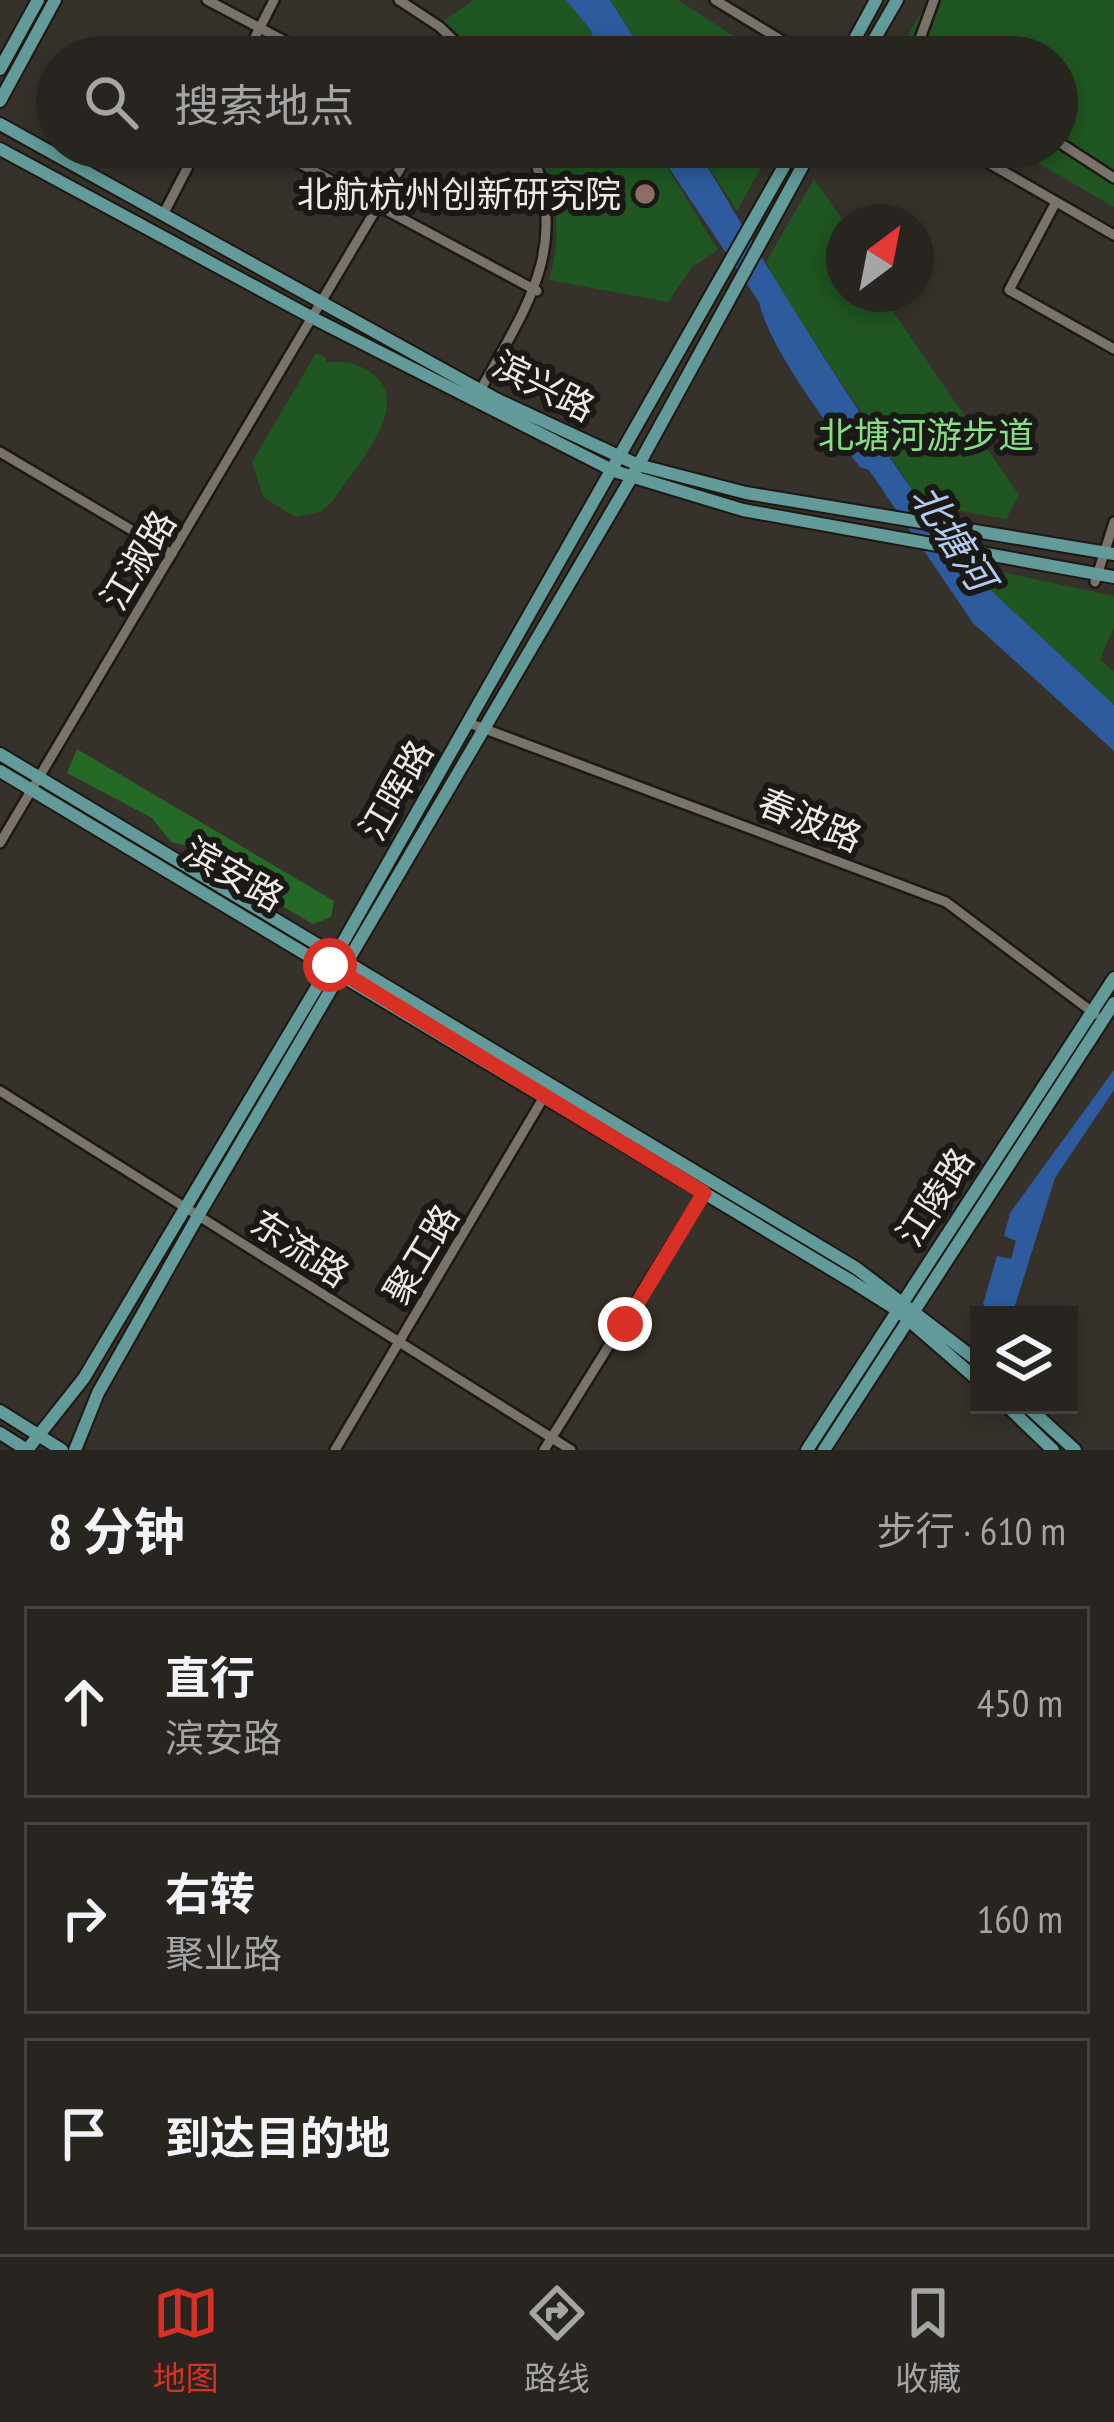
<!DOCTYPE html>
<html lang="zh">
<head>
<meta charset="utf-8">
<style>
  :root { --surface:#282520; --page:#302d29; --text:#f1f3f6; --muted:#a5a5a5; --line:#44423e; --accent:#d93025 }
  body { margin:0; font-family:"PT Sans Narrow","Noto Sans SC",sans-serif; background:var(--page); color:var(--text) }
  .controls { position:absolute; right:36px; bottom:36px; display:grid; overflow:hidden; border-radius:0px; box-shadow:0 6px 18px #0003 }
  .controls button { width:108px; height:108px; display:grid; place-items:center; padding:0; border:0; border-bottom:3px solid var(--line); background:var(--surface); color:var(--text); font:60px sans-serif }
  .compass { position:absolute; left:826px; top:204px; width:108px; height:108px; border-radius:50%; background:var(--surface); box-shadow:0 6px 18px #0003; rotate:32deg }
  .stop { position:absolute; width:36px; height:36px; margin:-27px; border:9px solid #d93025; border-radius:50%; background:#fff }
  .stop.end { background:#d93025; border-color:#fff; box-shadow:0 3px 12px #0008 }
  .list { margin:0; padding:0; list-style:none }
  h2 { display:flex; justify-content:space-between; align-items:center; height:156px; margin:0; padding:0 48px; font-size:51px }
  h2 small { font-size:39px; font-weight:400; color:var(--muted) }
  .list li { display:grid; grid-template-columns:78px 1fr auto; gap:36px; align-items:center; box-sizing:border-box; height:192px; margin:0 24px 24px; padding:0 24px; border:3px solid var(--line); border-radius:0px }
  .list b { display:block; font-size:45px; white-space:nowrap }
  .list p { margin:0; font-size:39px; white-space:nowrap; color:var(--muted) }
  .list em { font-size:39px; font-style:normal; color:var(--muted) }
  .icon { flex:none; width:66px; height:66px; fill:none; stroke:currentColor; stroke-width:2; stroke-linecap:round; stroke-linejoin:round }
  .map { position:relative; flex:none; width:1114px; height:1450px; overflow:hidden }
  .search { position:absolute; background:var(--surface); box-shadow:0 6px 18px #0003; left:36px; right:36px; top:36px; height:132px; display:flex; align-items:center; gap:30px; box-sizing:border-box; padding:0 42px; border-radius:66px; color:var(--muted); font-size:45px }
  .sheet { height:804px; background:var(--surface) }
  nav { display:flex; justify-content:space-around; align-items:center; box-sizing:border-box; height:168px; border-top:3px solid var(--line); background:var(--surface); font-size:33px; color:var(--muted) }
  nav a { display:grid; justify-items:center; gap:6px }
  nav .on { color:var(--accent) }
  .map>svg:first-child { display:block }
  .green { fill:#1f5621 }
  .forest { fill:#256927 }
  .water { fill:#2d5b9d }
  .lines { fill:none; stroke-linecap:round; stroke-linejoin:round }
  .minor-casing { stroke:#1d1812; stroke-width:14 }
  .major-casing { stroke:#1d1812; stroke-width:16 }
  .minor { stroke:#79736c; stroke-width:9 }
  .major { stroke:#629b99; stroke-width:12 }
  .route { stroke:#d93025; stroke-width:15 }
  .education-dot { fill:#8d6e63; stroke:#1b1916; stroke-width:4.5 }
  .labels { text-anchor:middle; stroke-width:12; stroke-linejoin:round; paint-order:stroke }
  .poi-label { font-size:36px; fill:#eeebe6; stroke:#1b1916; text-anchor:end }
  .street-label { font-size:36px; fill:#eeebe6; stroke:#1b1916 }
  .park-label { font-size:36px; fill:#86df85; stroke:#1b1916 }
  .water-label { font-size:39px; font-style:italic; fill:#b2ccf1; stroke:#1b1916 }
</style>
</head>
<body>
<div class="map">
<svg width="1114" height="1450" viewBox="0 0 1114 1450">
  <rect width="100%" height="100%" fill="#36312a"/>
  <!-- green -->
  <path class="green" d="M474 0H566L590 29 600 57H480L443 21Z
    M610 0H678L766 57H646Z
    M929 0H1114V207L1010 147H1057V57H895Z
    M538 147H655L718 250 692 267 668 302 549 280C563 232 556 193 538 147Z
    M696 147H772L737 211Z
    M814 179 844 222V294H881L1019 495 1006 519 922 504 776 284 766 262Z
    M316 353 327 358 325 363C344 360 354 362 370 372 418 403 352 470 332 502L320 512 295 517 263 497 252 462Z
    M965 564 1114 596V627L1100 659 1114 672V705L1028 631Z"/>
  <!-- forest -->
  <path class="forest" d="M77 749 334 901 331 917 313 924 219 869 204 850 171 842 152 818 67 773Z"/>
  <!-- water -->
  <path class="water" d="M566 0H610L646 57H600L590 29Z
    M655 147H696C767 269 841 388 922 504H930L971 572 1114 705V751L973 623 869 470 860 467C830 428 769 348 759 302Z
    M1114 1070V1090L1055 1178 1012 1315H991L983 1304 997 1256 1011 1259 1016 1241 1004 1236 1010 1213Z"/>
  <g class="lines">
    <!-- minor casing -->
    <g class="minor-casing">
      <path id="minor" d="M207 0 315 57
        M399 0 440 27 471 57
        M715 0 809 57
        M245 57 274 0
        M920 57 917 47 934 0
        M1057 141 1114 178
        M269 147 537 291
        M961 147 1114 235
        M1056 202 1009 290 1114 349
        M163 215 198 147
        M481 389C529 302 570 248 530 147
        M0 452 172 554
        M1095 582 1114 522
        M469 723 946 902 1095 1014
        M0 843 413 147
        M0 1091 571 1450
        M335 1450 551 1085
        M544 1450 704 1193"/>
    </g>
    <!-- major casing -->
    <g class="major-casing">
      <path id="major" d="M845 57 876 0
        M864 57 897 0
        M0 69 38 0
        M0 101 55 0
        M0 124 496 399 638 465 746 493 1114 554
        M0 149 313 318 614 471 743 510 1114 577
        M0 754 856 1268 979 1362
        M0 771 851 1281 897 1310 979 1381
        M1006 1405 1053 1450
        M1026 1405 1075 1450
        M0 1411 62 1450
        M0 1433 27 1450
        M27 1450 84 1378 330 965 795 147
        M75 1450 98 1393 198 1216 633 475 813 147
        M807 1450 1114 978
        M824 1450 1114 1003"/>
    </g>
    <!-- minor -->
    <use href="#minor" class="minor"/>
    <!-- major -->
    <use href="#major" class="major"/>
  </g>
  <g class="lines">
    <!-- route -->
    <path class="route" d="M330 965 704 1193 625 1324"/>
  </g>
  <!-- markers -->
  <circle class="education-dot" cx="645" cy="194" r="12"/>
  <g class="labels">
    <!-- poi labels -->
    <g class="poi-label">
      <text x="621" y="207">北航杭州创新研究院</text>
    </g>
    <!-- street labels -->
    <g class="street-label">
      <text transform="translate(544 386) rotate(27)" y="13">滨兴路</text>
      <text transform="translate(138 560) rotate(-59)" y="13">江淑路</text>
      <text transform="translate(396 790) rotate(-60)" y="13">江晖路</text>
      <text transform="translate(810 820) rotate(22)" y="13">春波路</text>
      <text transform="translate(234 874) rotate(30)" y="13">滨安路</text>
      <text transform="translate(935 1197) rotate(-57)" y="13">江陵路</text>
      <text transform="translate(300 1248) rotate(33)" y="13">东流路</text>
      <text transform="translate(421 1254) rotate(-59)" y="13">聚工路</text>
    </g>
    <!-- park labels -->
    <g class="park-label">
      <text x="926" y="448">北塘河游步道</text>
    </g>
    <!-- water labels -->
    <g class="water-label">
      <text transform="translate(953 537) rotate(57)" y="14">北塘河</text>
    </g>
  </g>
</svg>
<div class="controls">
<button><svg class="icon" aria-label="layers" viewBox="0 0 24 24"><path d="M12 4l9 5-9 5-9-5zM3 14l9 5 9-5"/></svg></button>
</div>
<svg class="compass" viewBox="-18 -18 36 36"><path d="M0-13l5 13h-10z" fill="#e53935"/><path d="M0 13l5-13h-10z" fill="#a5a5a5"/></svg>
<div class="stop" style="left:330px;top:965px"></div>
<div class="stop end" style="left:625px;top:1324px"></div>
<div class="search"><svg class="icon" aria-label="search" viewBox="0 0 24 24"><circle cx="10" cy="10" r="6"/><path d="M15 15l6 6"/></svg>搜索地点</div>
</div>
<section class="sheet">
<h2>8 分钟<small>步行 · 610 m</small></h2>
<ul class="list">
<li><svg class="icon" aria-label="ahead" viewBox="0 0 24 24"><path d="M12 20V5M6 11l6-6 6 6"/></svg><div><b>直行</b><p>滨安路</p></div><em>450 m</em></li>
<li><svg class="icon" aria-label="right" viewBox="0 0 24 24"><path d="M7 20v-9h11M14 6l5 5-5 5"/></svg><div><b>右转</b><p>聚业路</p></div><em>160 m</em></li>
<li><svg class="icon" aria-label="arrive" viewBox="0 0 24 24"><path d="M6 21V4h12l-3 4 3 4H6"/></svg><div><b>到达目的地</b></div></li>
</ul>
</section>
<nav>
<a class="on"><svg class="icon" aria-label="map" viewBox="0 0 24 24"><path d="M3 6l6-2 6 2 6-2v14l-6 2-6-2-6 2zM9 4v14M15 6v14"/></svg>地图</a>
<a><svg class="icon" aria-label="directions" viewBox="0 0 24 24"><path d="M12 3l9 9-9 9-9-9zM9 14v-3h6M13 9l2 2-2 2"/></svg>路线</a>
<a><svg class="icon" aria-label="saved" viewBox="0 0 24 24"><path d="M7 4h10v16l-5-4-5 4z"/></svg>收藏</a>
</nav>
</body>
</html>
